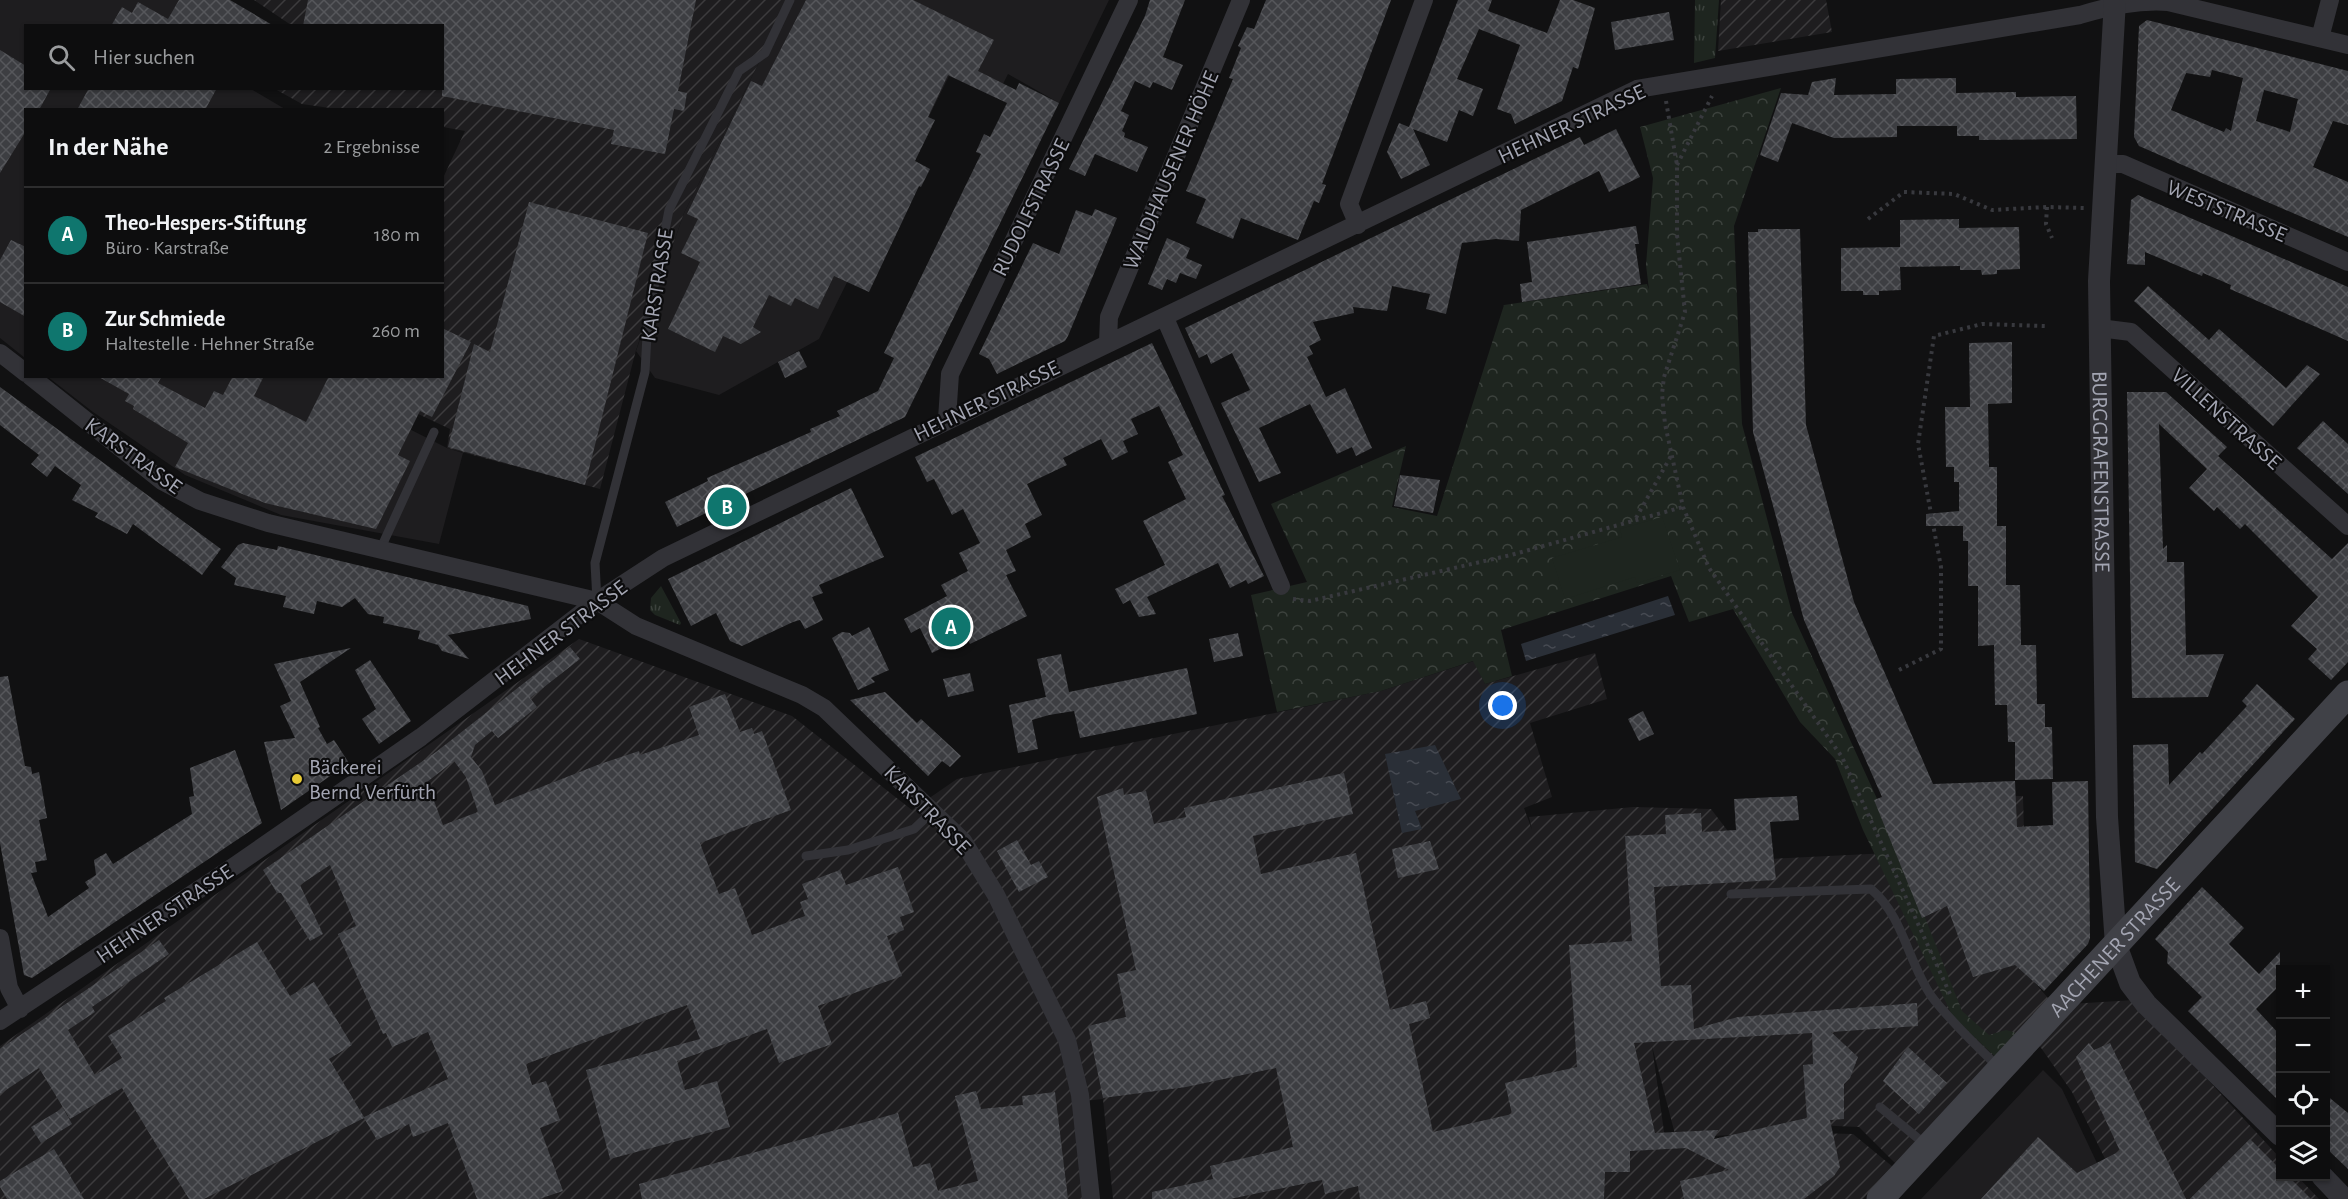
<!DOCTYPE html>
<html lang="de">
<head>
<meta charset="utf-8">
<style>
  :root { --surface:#0d0d0e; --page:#161617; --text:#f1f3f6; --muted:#9a9c9e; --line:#2d2d2e; --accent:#0f766e }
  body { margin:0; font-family:"Alegreya Sans",sans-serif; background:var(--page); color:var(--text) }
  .controls { position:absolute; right:18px; bottom:18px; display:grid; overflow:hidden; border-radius:0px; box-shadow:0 2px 4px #0004 }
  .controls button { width:54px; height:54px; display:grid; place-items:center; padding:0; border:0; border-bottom:2px solid var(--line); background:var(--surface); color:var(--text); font:30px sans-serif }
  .you { position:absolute; left:1503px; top:706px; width:21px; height:21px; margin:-15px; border:4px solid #fff; border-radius:50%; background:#1a73e8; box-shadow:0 0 0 9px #1a73e833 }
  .badge { display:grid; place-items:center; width:39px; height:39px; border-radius:50%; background:var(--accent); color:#fff; font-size:20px; font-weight:700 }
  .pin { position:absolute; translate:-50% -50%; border:3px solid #fff; box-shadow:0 2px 6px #0006 }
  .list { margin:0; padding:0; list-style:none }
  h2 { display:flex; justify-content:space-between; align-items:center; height:78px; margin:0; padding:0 24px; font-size:26px }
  h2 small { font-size:20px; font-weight:400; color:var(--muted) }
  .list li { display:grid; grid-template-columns:39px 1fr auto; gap:18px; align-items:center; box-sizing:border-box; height:96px; padding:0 24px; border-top:2px solid var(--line) }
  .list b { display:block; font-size:22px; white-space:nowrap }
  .list p { margin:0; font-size:20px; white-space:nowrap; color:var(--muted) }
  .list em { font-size:20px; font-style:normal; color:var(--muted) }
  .icon { flex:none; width:33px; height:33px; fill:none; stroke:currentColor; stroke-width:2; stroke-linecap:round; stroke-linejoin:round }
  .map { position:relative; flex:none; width:2348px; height:1199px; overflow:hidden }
  .search { position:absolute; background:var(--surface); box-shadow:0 2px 4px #0004; left:24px; top:24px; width:420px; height:66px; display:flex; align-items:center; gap:15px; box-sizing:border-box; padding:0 21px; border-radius:0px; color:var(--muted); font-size:22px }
  .panel { position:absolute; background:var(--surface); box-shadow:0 2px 4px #0004; left:24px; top:108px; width:420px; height:270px; border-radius:0px }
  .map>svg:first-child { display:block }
  .built { fill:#1e1d1f }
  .industrial { fill:url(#industrial-furrows) }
  .grass { fill:url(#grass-tufts) }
  .forest { fill:url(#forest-crowns) }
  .pitch { fill:#1e251f }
  .water { fill:url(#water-ripples) }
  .building { fill:url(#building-cross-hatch); fill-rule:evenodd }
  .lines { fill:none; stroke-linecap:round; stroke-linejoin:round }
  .path { stroke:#38393e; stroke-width:4; stroke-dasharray:3 4.5; stroke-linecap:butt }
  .service { stroke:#323237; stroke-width:9 }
  .minor { stroke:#323237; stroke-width:18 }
  .tertiary { stroke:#323237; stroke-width:22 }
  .secondary { stroke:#404147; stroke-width:27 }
  .poi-dot { fill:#e7ca35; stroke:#0c0c0d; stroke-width:2 }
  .labels { text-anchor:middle; stroke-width:4.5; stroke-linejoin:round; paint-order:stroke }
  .street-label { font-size:22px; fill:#a3a5b2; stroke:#0c0c0d }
  .poi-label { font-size:22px; fill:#a3a5b2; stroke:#0c0c0d; text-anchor:start }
</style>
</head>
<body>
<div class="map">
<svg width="2348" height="1199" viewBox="0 0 2348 1199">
  <defs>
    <pattern id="industrial-furrows" width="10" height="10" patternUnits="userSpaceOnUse" patternTransform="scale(1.5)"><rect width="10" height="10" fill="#1e1d1f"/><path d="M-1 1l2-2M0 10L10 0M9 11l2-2" fill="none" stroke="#3c3b3d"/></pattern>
    <pattern id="grass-tufts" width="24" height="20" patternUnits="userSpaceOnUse" patternTransform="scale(1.5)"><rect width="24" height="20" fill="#1e251f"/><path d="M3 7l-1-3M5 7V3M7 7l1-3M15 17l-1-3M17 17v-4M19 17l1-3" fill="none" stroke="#3c423d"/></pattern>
    <pattern id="forest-crowns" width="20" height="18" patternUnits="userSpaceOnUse" patternTransform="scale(1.5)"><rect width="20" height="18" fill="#1e251f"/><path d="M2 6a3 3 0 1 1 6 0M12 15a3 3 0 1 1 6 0" fill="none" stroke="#3c423d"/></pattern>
    <pattern id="water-ripples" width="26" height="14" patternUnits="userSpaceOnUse" patternTransform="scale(1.5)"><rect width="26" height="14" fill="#2a2f37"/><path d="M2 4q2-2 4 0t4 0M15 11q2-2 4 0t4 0" fill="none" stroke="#464a52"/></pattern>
    <pattern id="building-cross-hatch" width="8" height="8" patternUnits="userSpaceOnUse" patternTransform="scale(1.5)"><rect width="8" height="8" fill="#3d3e42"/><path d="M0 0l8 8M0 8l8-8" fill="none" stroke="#56575b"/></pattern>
  </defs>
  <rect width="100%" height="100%" fill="#111112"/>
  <!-- built -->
  <path class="built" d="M0 0H227L267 25 26 26V88L251 89 285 109 26 110 25 358 0 338Z
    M790 0H1109L1059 103 1008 74 996 98 949 76 819 339 719 395 655 378 636 351 684 213Z
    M48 377H330L326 387 447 448 463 453 439 544 281 515 185 475 93 412Z
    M2043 1070 2062 1089 2114 1199H1921Z"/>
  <!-- industrial -->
  <path class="industrial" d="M254 0H790L684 213 636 350 600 489 447 448 450 429 344 379 442 376 443 178 465 131 443 127 442 110 337 109 302 104 275 89 442 88V26L291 25Z
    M1721 0H1826L1832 32 1718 51Z
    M579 639 792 716 912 810 957 779 1381 691 1474 661 1485 684 1595 653 1607 699 1530 723 1552 797 1524 808 1532 830 1529 817 1633 807 1711 809 1750 860 1889 853 1923 797 2023 796 2026 903 2035 983 2054 1005 2134 1000 2280 1158V1176L2298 1177 2319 1199H2125L2072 1092 2032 1035 1898 1166 1859 1127 1813 1125 1756 1138 1731 1135 1676 1138 1652 1046 1666 1146 1814 1133 1853 1134 1893 1167 1863 1199H1113L1103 1099 1083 1101 1091 1199H0V1046Z"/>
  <!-- grass -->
  <path class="grass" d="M1695 0H1719L1715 58 1694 63Z
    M661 586 681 623 680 625 655 615 650 610 651 598Z"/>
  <!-- forest -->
  <path class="forest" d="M1781 88 1734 226 1742 424 1792 613 1884 814 1962 1011 1989 1035 2006 1030 2024 1035 2001 1062 1953 1017 1863 830 1835 759 1800 722 1733 609 1689 622 1671 576 1501 630 1512 676 1485 684 1473 661 1381 691 1277 712 1251 595 1307 582 1271 504 1406 446 1392 507 1437 516 1504 305 1647 284 1649 290 1646 265 1653 178 1640 127Z"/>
  <!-- pitch -->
  <path class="pitch" d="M1662 517 1680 570 1637 583 1635 577 1565 599 1552 558 1622 537 1620 529Z"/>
  <!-- water -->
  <path class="water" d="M1668 596 1675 615 1526 661 1521 644Z
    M1435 745 1461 799 1415 811 1422 829 1402 833 1385 754Z"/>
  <!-- building -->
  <path class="building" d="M179 0H230L274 26H111L122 7 132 13 138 2 168 19Z
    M308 0H696L678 91 687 93 684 111 674 109 665 154 611 144 614 130 442 96V26H303Z
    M806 0H913L994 40 978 71 1016 90 1019 83 1059 103 905 417 677 527 665 502 708 481 707 478 811 432 810 429 840 416 837 411 878 391 894 358 884 353 981 154 976 152 984 134 990 137 1007 103 948 75 928 117 935 120 915 161 930 169 921 187 919 186 869 292 834 276 818 309 795 298 791 306 769 295 753 327 761 332 741 344 723 336 715 352 668 329 700 262 681 253 698 219 687 214 751 81 762 86Z
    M1150 0H1185L1163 57 1183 65 1172 90 1153 82 1150 88 1135 81 1121 111 1129 115 1122 131 1125 133 1124 137 1148 147 1137 172 1095 154 1085 176 1069 169 1145 16Z
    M1266 0H1391L1322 184 1326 185 1319 203 1314 201 1298 240 1241 218 1233 239 1196 223 1206 199 1186 191 1233 79 1229 78 1241 48 1238 46 1247 27 1254 29Z
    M1458 0H1492L1488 11 1547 33 1560 0H1573L1595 8 1578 69 1573 67 1562 101 1515 124 1511 114 1497 109 1520 45 1479 29 1457 79 1483 89 1473 116 1459 110 1447 142 1413 129 1430 165 1401 179 1387 152 1399 123 1409 127Z
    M1669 12 1674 40 1615 50 1611 22Z
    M2147 20 2348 71V125L2333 121 2313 167 2348 182V237L2139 146 2134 137 2139 26ZM2212 70 2243 78 2231 131 2226 128 2224 132 2171 110 2186 73 2210 77ZM2264 90 2298 99 2290 132 2256 121Z
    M0 50 26 66V88H51L39 110H26V131L0 173Z
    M1836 78 1834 95 1896 94V79L1956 78V93L2016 92V97L2076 96 2077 139 1979 140V136H1957V126H1897V137L1834 138 1792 123 1778 162 1760 155 1781 93 1808 95 1812 82Z
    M89 88H217L205 110H77Z
    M1616 129 1640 177 1609 192 1599 171 1521 210 1519 241 1496 239 1462 243 1446 314 1426 309 1430 294 1392 286 1387 311 1353 307 1354 313 1313 322 1321 340 1309 346 1313 354 1307 357 1326 397 1345 388 1372 448 1356 456 1352 447 1337 454 1310 404 1259 428 1281 473 1259 482 1221 403 1250 390 1232 353 1211 364 1207 354 1199 358 1185 328 1580 137 1584 145Z
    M2138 195 2348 287V341L2230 289 2231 285 2203 273 2202 276 2145 252V265L2127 264 2131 200Z
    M529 202 648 233 585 485 448 447 474 344 490 352Z
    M1095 209 1117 218 1068 336 1065 341 997 374 989 359 979 354 1033 243 1059 254 1076 210 1092 216Z
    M1959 219V228L2019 227 2020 269 1997 270V274L1982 275 1981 270H1960V266L1900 267 1901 290 1879 291V295H1863V291H1841V248L1900 247V220Z
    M1636 226 1639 244H1635L1641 284 1522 302 1520 284 1532 282 1527 242Z
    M1758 229H1800L1806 425 1854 602 1933 784 2015 781 2017 827 2053 825 2052 782 2088 781 2090 938 2088 944 2044 991 2015 965 1973 977 1947 906 1922 918 1874 800 1882 797 1804 620 1753 432 1748 232H1758Z
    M1167 238 1190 248 1186 258 1202 265 1196 279 1180 273 1176 283 1167 279 1162 290 1148 284Z
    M11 240 26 247V317L0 302V260Z
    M2148 286 2209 340 2219 329 2286 388 2307 365 2320 374 2273 426 2134 301Z
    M442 328 471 342 432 417 420 411 398 455 410 461 376 529 265 503 175 467 188 443 133 409 134 406 125 401 129 394 97 376H162L158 383 205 408 214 391 223 395 233 376H264L254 396 306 422 329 376H442Z
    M2012 342V403L1988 404 1989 467H1997V526H2006V585H2020L2021 645H2036L2037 704H2045V727H2052L2053 779 2015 780V742H2008L2007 705H1995L1994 645 1978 646V586H1968V541H1963V526H1926V514L1959 511V482H1954V467H1946L1945 407H1970L1969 343Z
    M1152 343 1225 495 1222 496 1264 576 1248 584 1246 580 1230 588 1218 563 1147 597 1156 614 1139 617 1130 600 1123 604 1115 589 1165 565 1143 521 1186 499 1168 462 1183 455 1159 406 1131 419 1138 434 1123 441 1128 452 1112 460 1101 439 1063 458 1067 465 1027 484 1042 515 1025 524 1031 537 1006 550 1016 571 1006 575 1027 616 970 644 966 636 932 653 920 628 911 633 904 619 947 596 941 585 968 571 959 553 980 543 963 509 952 515 934 479 927 482 915 457Z
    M799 351 807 367 785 378 778 362Z
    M0 387 221 549 202 575 133 524 127 534 95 517 98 513 72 500 81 485 55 466 47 477 31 464 39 455 0 425Z
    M2127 392H2166L2227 447 2218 456 2332 559 2348 543V662L2331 680 2308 659 2317 649 2291 626 2318 597 2245 524 2240 529 2217 507 2214 511 2189 488 2207 469 2159 424 2163 549 2167 545V562H2184L2186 655 2224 654 2208 697 2132 698Z
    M2323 421 2348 444V494L2297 448Z
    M1400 475 1440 480 1433 513 1394 506Z
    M851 488 884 557 819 585 823 593 812 597 823 620 805 629 800 620 793 622 742 646 730 641 716 613 691 626 668 579Z
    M243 543 277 550 278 546 528 606 531 619 448 635 469 659 442 651 438 645 418 639 420 631 383 623 384 617 368 614 355 598 342 607 317 601 314 614 283 607 286 596 234 585 236 578 221 567 238 545Z
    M869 627 889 670 871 678 875 682 858 690 832 638 842 632 850 633 852 636Z
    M1238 633 1243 656 1214 662 1209 639Z
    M570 647 580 659 530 698 537 707 498 738 492 731 475 745 471 757 482 771 495 805 600 764 639 751 640 755 699 735 689 707 725 694 740 732 752 728 754 734 762 731 791 810 700 843 719 894 735 888 752 935 805 916 800 902 808 899 802 884 840 870 846 885 898 867 914 912 900 917 904 930 887 936 902 976 818 1006 832 1044 779 1063 767 1029 677 1061 685 1090 717 1081 730 1127 610 1159 586 1070 700 1039 687 1005 526 1064 532 1085 546 1081 560 1120 540 1128 563 1191 539 1199H477L448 1123 413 1137 409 1124 377 1140 364 1118 204 1199H189L122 1088 70 1119 39 1068 0 1094V1049L159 940 169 954 92 1007 95 1012 68 1030 95 1075 122 1058 108 1036 166 1001 164 998 257 942 290 996 314 982 352 1045 329 1059 364 1117 448 1079 428 1032 392 1047 386 1033 383 1034 338 934 356 926 330 865 300 885 323 934 310 941 281 893H277L263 870 436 752ZM454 761 466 777 478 812 443 825 427 782Z
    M351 648 300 682 320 727 318 728 327 744 334 740 349 763 281 810 264 742 295 738 280 706 291 701 274 664Z
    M1061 654 1069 692 1187 668 1197 714 1080 738 1074 711 1049 715 1032 720 1038 749 1018 753 1009 705 1046 697 1037 659Z
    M370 660 411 721 379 744 362 719 376 709 355 670Z
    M970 673 974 691 948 697 943 679Z
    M8 676 25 766 31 767 32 774 39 772 47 818 39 820 47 860 35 862 37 872 31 873 48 917 89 888 85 882 96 875 94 860 106 853 113 864 192 814 189 797 194 796 190 768 235 750 262 823 32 978 24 975 0 843V677Z
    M2257 684 2295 719 2157 869 2135 862 2133 745 2168 744 2169 785 2200 752 2202 754 2247 706 2242 701Z
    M885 692 917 723 921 719 961 756 950 767 942 761 928 776 850 700Z
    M1643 711 1654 734 1639 741 1628 719Z
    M1344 773 1353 814 1253 836 1261 874 1356 853 1390 1010 1426 1001 1430 1018 1409 1024 1433 1132 1512 1114 1505 1083 1577 1067 1569 945 1632 941 1625 836 1666 834 1665 815 1701 813 1702 832 1736 830 1734 799 1797 796 1799 820 1770 822 1776 880 1654 887 1661 986 1691 985 1694 1029 1738 1017 1917 1003 1918 1026 1831 1032 1858 1057 1850 1078 1844 1084V1119L1830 1120 1840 1167 1834 1176 1804 1199H1684L1680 1181 1729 1170 1686 1148 1630 1151V1172H1605L1604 1199H1360L1358 1186 1325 1194 1322 1180 1230 1199H1152V1192L1213 1179 1210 1166 1293 1147 1276 1068 1186 1087 1103 1098 1088 1026 1126 1017 1117 974 1136 970 1097 797 1123 788 1124 795 1146 791 1154 824 1186 817 1184 808ZM1812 1033 1813 1064 1803 1065 1807 1118 1714 1139 1718 1130 1655 1133 1634 1043Z
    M1017 840 1031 865 1039 861 1048 877 1019 892 997 851Z
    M1430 841 1439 869 1398 878 1392 849Z
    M2202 887 2244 928 2229 944 2259 974 2280 952V985L2256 1009 2280 1035V1102L2188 1011 2202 997 2167 963 2168 952 2155 939Z
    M2089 1043 2094 1050 2110 1043 2186 1199H1981L2038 1137 2077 1173 2120 1151 2076 1057Z
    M1908 1047 1947 1083 1919 1114 1883 1081Z
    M976 1091 981 1109 1023 1105 1022 1096 1055 1092 1068 1199H642L639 1184 898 1113 913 1167 930 1163 938 1191 978 1181 955 1096Z
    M2325 1094 2348 1113V1169L2325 1147Z
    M63 1108 72 1124 41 1143 31 1127Z
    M2250 1139 2280 1169V1176H2288L2311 1199H2190Z
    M54 1149 84 1199H7L0 1187V1181Z"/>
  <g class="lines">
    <!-- path -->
    <path class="path" d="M1666 101 1677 165V235L1685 312 1664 377 1662 394 1665 424 1683 507 1709 568 1842 757 1950 994
      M1677 165 1712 96
      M2047 207 2046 224 2052 238
      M1868 219 1904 192 1954 194 1992 210 2047 207 2084 208
      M1636 518 1671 456
      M1293 599 1310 601 1511 555 1683 507
      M1899 670 1941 649V567L1918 444 1934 336 1982 324 2045 326"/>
    <!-- service -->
    <path class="service" d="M380 550 434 432
      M597 601 595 563 645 372 648 317 669 210 739 71 765 53 790 0
      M806 856 848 850 914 829 933 811
      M1731 894 1871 889C1904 917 1908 963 1932 997 1951 1022 1976 1045 1998 1067
      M1880 1107 1926 1145"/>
    <!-- minor -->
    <path class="minor" d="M2320 38 2330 0
      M2105 164H2123L2348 262
      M1358 225 1349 204 1424 0
      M1165 318 1281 586
      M2099 328 2131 332 2348 526
      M1108 342 1109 317 1241 0
      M0 353 26 373
      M30 376 162 481 200 501 268 523 597 601 636 626 802 695 824 708 963 841 996 895 1067 1040 1080 1095 1091 1199
      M947 419 950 374 1129 0
      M0 938 9 988 20 1009
      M0 1021 236 865 421 737 597 601 663 558 1637 89 2080 15C2110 6 2137 0 2168 2L2348 45"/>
    <!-- tertiary -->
    <g class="tertiary">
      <path id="s1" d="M2115 0 2099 281 2107 817 2116 945 2130 983 2146 1004 2280 1135"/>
      <path d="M2322 1176 2344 1199"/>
    </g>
    <!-- secondary -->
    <path class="secondary" id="s2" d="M1880 1199 2348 694"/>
  </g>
  <!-- markers -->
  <circle class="poi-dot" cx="297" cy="779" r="6"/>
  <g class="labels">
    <!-- street labels -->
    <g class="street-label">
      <text transform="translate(1571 123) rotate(-25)" y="8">HEHNER STRASSE</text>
      <text transform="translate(1170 170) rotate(-67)" y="8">WALDHAUSENER HÖHE</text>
      <text transform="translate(1030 207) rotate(-64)" y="8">RUDOLFSTRASSE</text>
      <text transform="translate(2227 210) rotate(23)" y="8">WESTSTRASSE</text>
      <text transform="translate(656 285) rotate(-81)" y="8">KARSTRASSE</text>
      <text transform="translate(986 400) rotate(-26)" y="8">HEHNER STRASSE</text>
      <text transform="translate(2227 418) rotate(42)" y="8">VILLENSTRASSE</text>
      <text transform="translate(134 455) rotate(36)" y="8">KARSTRASSE</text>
      <text dy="8" stroke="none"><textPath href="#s1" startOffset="472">BURGGRAFENSTRASSE</textPath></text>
      <text transform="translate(560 632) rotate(-37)" y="8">HEHNER STRASSE</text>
      <text transform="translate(928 809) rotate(46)" y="8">KARSTRASSE</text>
      <text transform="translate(164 913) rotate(-34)" y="8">HEHNER STRASSE</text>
      <text dy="8" stroke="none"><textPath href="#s2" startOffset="344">AACHENER STRASSE</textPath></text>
    </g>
    <!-- poi labels -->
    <g class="poi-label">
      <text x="309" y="774">Bäckerei<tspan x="309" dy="25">Bernd Verfürth</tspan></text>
    </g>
  </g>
</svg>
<div class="controls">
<button>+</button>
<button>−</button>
<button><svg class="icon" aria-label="locate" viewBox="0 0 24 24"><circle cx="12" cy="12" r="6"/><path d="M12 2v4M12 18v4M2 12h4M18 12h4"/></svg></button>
<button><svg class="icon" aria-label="layers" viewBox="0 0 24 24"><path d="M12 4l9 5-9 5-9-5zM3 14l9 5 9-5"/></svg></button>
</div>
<div class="you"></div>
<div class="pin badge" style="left:951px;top:627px">A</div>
<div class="pin badge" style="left:727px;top:507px">B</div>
<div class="search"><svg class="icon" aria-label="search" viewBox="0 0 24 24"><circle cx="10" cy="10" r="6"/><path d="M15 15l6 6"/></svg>Hier suchen</div>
<section class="panel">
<h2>In der Nähe<small>2 Ergebnisse</small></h2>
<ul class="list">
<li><span class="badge">A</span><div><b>Theo-Hespers-Stiftung</b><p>Büro · Karstraße</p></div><em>180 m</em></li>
<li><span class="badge">B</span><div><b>Zur Schmiede</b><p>Haltestelle · Hehner Straße</p></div><em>260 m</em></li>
</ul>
</section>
</div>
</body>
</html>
